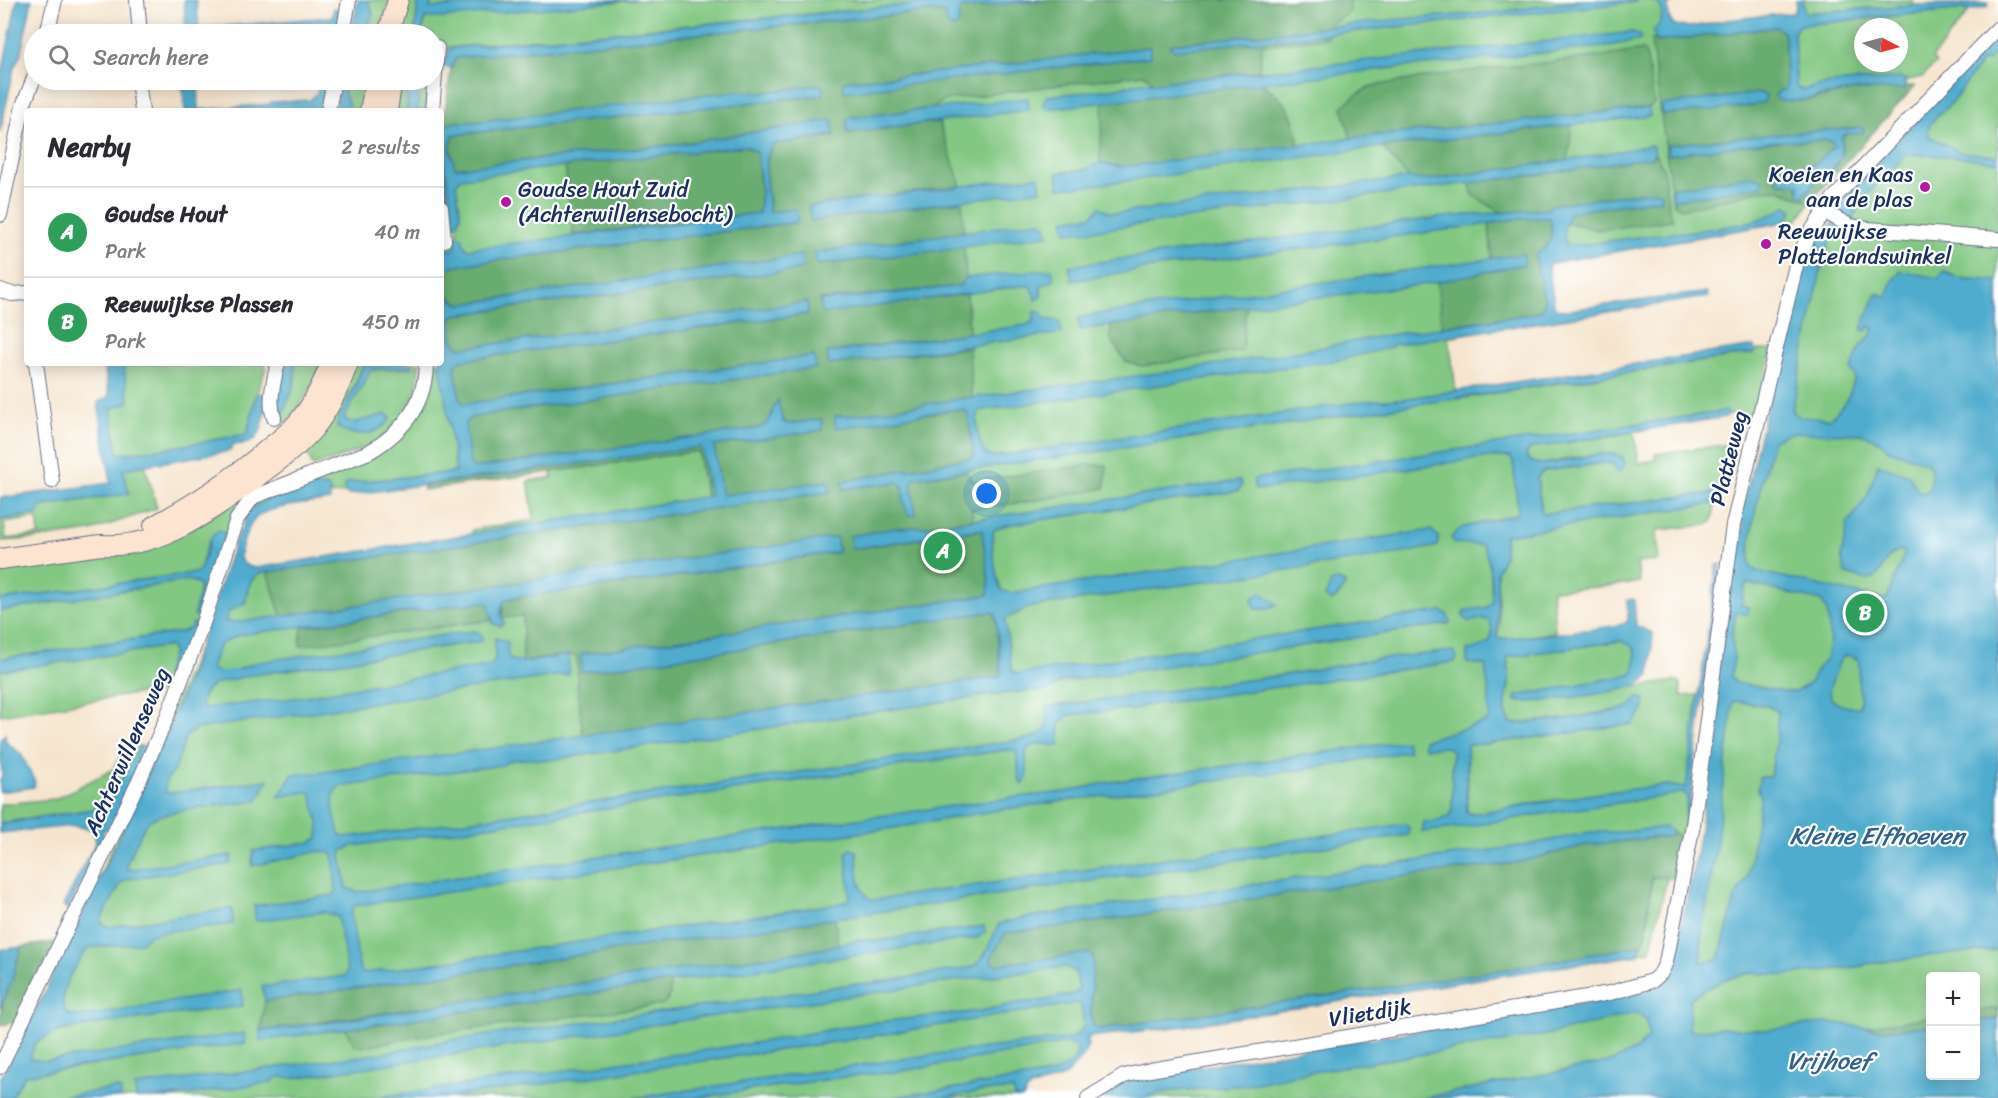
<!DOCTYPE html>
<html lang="en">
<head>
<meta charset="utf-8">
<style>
  :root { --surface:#fff; --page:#f7f7f7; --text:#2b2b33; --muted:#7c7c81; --line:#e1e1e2; --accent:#1a73e8 }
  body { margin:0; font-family:Sriracha,sans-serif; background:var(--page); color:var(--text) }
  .controls { position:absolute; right:18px; bottom:18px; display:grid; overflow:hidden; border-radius:6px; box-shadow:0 3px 15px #0003 }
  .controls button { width:54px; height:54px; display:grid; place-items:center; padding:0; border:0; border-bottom:2px solid var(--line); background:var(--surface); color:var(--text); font:30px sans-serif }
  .compass { position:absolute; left:1854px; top:18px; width:54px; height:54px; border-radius:50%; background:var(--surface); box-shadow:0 3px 15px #0003; rotate:96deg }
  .you { position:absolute; left:987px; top:494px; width:21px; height:21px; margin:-15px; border:4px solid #fff; border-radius:50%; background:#1a73e8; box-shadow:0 0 0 9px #1a73e833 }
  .badge { display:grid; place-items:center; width:39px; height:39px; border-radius:50%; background:var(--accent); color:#fff; font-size:20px; font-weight:700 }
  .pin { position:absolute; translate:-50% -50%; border:3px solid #fff; box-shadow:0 2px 6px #0006 }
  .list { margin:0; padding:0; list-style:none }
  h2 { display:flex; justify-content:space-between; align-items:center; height:78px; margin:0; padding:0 24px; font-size:26px }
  h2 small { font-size:20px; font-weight:400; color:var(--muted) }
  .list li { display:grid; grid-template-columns:39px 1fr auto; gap:18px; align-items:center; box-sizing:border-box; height:90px; padding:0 24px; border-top:2px solid var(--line) }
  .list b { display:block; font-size:22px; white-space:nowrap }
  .list p { margin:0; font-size:20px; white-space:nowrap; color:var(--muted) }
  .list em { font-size:20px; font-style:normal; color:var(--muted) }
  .icon { flex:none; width:33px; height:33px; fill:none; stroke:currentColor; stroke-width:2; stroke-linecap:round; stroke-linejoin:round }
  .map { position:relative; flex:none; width:1998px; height:1098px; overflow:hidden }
  .search { position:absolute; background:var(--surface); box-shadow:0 3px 15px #0003; left:24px; top:24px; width:420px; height:66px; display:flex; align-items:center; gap:15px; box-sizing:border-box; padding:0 21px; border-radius:33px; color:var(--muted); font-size:22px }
  .panel { position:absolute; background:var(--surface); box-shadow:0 3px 15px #0003; left:24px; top:108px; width:420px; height:258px; border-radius:6px }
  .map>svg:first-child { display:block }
  .green { fill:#82c782; stroke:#4e7b70; stroke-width:1.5; fill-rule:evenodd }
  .forest { fill:#69ac70; stroke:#426e67; stroke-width:1.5; fill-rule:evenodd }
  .water { fill:#50acce; stroke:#366e96; stroke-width:1.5; fill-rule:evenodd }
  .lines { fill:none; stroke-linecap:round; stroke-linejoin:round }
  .stream { stroke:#50acce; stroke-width:4 }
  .street-casing { stroke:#686f85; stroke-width:16 }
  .secondary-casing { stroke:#686f85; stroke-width:22 }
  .street { stroke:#fff; stroke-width:14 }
  .secondary { stroke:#fde4d1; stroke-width:20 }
  .poi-dot { fill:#b5179e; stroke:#fff; stroke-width:2 }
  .labels { text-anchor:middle; stroke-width:4.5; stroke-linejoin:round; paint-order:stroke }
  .poi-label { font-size:22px; fill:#1b2f5e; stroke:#fff; text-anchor:start }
  .street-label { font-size:22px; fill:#1b2f5e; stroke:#fff }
  .water-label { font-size:24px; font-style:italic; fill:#30618b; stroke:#fff }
</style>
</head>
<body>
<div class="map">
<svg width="1998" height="1098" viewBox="0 0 1998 1098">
  <rect width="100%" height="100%" fill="#fff"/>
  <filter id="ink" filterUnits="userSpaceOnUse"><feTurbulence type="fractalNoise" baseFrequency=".0167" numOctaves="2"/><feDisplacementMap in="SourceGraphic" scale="12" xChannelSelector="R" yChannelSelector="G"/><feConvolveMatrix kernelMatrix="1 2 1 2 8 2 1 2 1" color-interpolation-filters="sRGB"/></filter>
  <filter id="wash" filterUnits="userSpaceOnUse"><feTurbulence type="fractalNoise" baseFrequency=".008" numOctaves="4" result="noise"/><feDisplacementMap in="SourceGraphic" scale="24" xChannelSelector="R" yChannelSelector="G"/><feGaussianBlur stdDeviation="1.35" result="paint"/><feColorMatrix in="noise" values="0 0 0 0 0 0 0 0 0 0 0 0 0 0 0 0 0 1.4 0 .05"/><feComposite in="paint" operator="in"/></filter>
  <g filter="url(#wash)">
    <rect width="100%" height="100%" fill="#f6e5ce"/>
    <!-- green -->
    <path class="green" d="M368 0H389L381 34H362L369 24 373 13Z
      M407 0H419L414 34H400Z
      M432 0H960L443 48 434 47V34H422L425 18Z
      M1017 0H1665L1667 33 1788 22 1810 202 1797 221 1788 218 1544 256 1551 316 1449 337 1457 399 1754 353 1756 350H1772L1757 418 1729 414 1725 411 1521 447 1522 519 1494 527 1497 727 1460 740 1463 821 1684 789 1668 785 1533 803 1478 813H1467L1468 768 1467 744H1486L1633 724 1629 707 1565 719 1512 724C1500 709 1508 699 1509 682 1510 673 1508 665 1507 657L1621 641C1642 647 1635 656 1633 674L1522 702C1575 697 1627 686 1680 681L1681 696 1698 695 1689 773 1685 789 1687 798 1683 839 1677 835 1650 951 1087 1032 1070 1067 1024 1086 1018 1098H0L30 1036 230 576 716 501 707 441 458 476 441 267 458 246 452 250 441 249V246L452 243 451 237 454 234 458 233 457 226H452L449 222 442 174 441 122 443 121C441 140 446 209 454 224L447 128 460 52Z
      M1803 0H1913V5L1805 13Z
      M1964 9 1968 11V13L1932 58 1936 63 1922 77 1906 81 1905 79 1830 83 1804 90 1799 89 1796 86 1794 32 1800 25ZM1863 27H1899V63H1863Z
      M1998 41V1098H1126L1670 992 1687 943 1745 536 1823 241ZM1930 976H1976V1076H1930Z
      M349 80H369L362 111H348L349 106 344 91Z
      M393 80H408L407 111H389Z
      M418 80H427L426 111H418Z
      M123 363H264L266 368 257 393 247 434 170 448 117 454 111 409 129 402Z
      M295 363H325L316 380 289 421 284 423C279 410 290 401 293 389 296 381 295 371 295 363Z
      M354 363H364L337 427 386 414 353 423 346 420 344 418 371 370 412 367V363H419C420 397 402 426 374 443 356 454 333 459 313 466L304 448Z
      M431 363H440L456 472 346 483 344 489 347 493 331 495 329 488 248 513 249 506 262 499 347 469 374 457 396 440Z
      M1634 432 1639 463 1655 460V454L1731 444 1719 492 1542 514 1537 477 1544 471 1606 463 1613 464 1616 453 1579 457 1538 465 1528 459 1526 454 1531 448Z
      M698 451 706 497 472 535V530L534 520 528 481 552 478 551 472Z
      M145 465 157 508 91 531 33 539 0 541V520L37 514 42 506 129 493 122 469ZM37 518 39 535 6 539 4 523Z
      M243 495 236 506 226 534 214 533C206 545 203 559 200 572L0 600V570L123 553Z
      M1716 503 1712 521 1707 525 1657 530 1659 560 1657 561 1637 563 1640 582 1600 587 1552 590 1555 632 1521 638H1497L1499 625 1497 571 1504 556 1505 535Z
      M188 580 195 582 200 587 198 598 199 628H191L182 632 0 659V611Z
      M170 646 173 652 165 676 179 678 171 695 164 692 143 693 0 715V671Z
      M135 745 140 746 106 807 0 823V804L55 799 112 770 122 753Z"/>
    <!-- forest -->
    <path class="forest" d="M1044 0H1349L1350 11 1326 28 1172 44 1170 47 1245 43 1328 34V38L1262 45 1259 71 1154 83 1144 74 944 100 934 108 892 113 847 125 848 133 939 122 961 186 812 206 811 220 962 201 964 232 816 253 817 265 964 247 966 278 960 286 820 300 822 313 967 294 969 333 827 353 829 365 969 347 972 398 847 416H835L836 428 950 410H964L968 413 974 457 971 458 843 481V489L900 482 903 487 904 503 915 514 911 482 914 478 966 471 972 481 1088 465H1107L1105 488 1027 502 972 509 973 519 922 527 896 528 852 549 978 530 982 531 989 581V595L581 654 583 672 990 612H994L996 619 1001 674 998 677 583 736 577 685 578 672 577 656H558L523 662V616L502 618 503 602 511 598 636 582 838 552 837 538 281 616 267 571 830 492 829 481 722 496 714 446 821 419 788 424 781 418 778 400C770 411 774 422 760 428L473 468 470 464 465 423 470 418 496 413 815 368 814 356 470 403H463L460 400 455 370 456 364 461 360 808 314 807 302 462 348C449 343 451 330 451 318L454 315 803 269 802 256 462 304C446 299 438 286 445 270L452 266 798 222 769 212C769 188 760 166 773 144L834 136 832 120 680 144 454 168 450 148 453 135 823 95 824 87 817 85 761 93 739 91 473 122H455L443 126 451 68 456 58 924 12 945 13 946 20 959 23V9ZM1150 47V57L845 86V81L923 74Z
      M1776 27 1784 32 1785 37 1786 90H1780L1776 94V97C1793 108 1835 93 1856 90 1872 89 1888 89 1904 89L1905 86H1915L1810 202 1777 189 1763 190 1683 209 1673 203 1651 40 1654 39 1657 42ZM1863 128V133L1846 134 1842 137C1841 143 1844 150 1842 156 1836 175 1811 178 1806 195L1798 190 1799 185 1777 182V177L1816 163 1834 146 1832 142 1825 140 1767 142 1669 155 1667 146ZM1762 186 1674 199 1672 191Z
      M1643 50 1647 58 1654 103 1649 108 1351 138 1342 107 1356 95 1371 86 1461 72 1605 56Z
      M1260 83C1288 101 1294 114 1299 146L1122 167 1100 163 1103 102Z
      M1572 125 1568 160 1426 180 1409 178 1382 147Z
      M745 146 757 152 761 191 759 213 573 235 565 165Z
      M1655 154 1663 167 1669 209 1673 220 1598 230 1565 222 1570 212 1579 210 1590 200 1556 204 1550 206V209L1502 213 1473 195 1469 182 1542 174 1652 157Z
      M1540 217 1550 218C1554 237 1551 246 1535 256L1546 303 1542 310 1537 313 1442 326 1437 282 1524 264 1523 254 1492 259 1489 224 1515 219Z
      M1247 306C1242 322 1247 336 1241 351L1142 366 1126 362 1110 338 1111 325Z
      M702 446 711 496 706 497 698 451 424 490 422 486Z
      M481 602 489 604 492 620 300 646 302 627Z
      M1672 831 1683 839 1674 878 1652 877 1646 937 1642 945C1463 980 1281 1003 1100 1029L1093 1026 1091 1014 1093 957 1089 954 996 965 991 962V958L1005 933 1073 925 1398 877 1515 863 1586 845 1671 836Z
      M835 918 838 945 823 949 260 1031 265 1001Z
      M55 942 17 1022 0 1025C0 998 16 974 21 947Z
      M670 981C670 993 672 1001 660 1005L434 1034 361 1047 354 1044 345 1029Z
      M1998 1008V1019L1976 1021V1011Z
      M1930 1017V1026L1880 1030 1865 1027Z"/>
    <!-- water -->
    <path class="water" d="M17 0H32L21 54 14 68 0 133V83Z
      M184 0H196L199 28 332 17 334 8 340 10 342 15 339 34H325L323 29 240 34H186Z
      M358 0H368L373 15 362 34H351Z
      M419 0H432L430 8 527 0H636L440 18H425L422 34H414Z
      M959 0H1044L959 9V23L954 28 948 25 944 13 924 12 456 58 451 68 443 67 448 50 452 48Z
      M1586 0H1636V2L1174 50 1170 47 1172 44 1402 19 1497 12Z
      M1647 0H1688L1673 2 1668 6C1668 13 1669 24 1677 26 1693 29 1713 22 1728 20 1749 17 1771 15 1793 13L1796 7V0H1803L1805 13 1913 5 1989 3 1988 7 1968 11 1964 9 1800 25 1794 32 1796 86 1799 89 1804 90 1829 83 1902 78 1906 81 1904 89 1856 90 1796 101 1776 100V94L1780 90H1786L1785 37 1783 32 1776 27 1656 42 1653 31C1659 27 1667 10 1657 3 1655 1 1651 1 1647 0Z
      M1633 32 1641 36 1640 40 1602 47 1384 69 1047 109 1044 105V100L1047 96 1112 89 1143 82 1154 83Z
      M1998 35V51L1993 53 1988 61H1982L1955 99 1931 123 1928 130 1929 136 1960 152 1998 156V162L1960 157 1907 154 1866 196 1852 218H1845L1839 226 1837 233 1833 234 1822 265 1793 406V412L1800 417 1830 419C1845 404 1850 397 1855 377L1851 370 1861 345 1869 338 1874 329 1869 326 1866 331 1861 329 1877 293 1887 297 1893 280 1901 271 1938 278 1944 271 1957 278 1998 281V950L1936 955 1865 964 1864 966 1785 975 1750 973 1725 979 1690 998 1689 1029 1693 1031 1720 1028 1764 1030 1826 1023H1837L1880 1030 1930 1026V1076H1976V1021L1998 1019V1098H1423L1613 1061 1637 1049 1649 1036 1646 1019 1636 1013 1546 1035 1322 1070 1245 1085 1164 1092 1141 1098H1100L1119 1085 1138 1077 1633 995 1659 987 1664 982 1674 959 1696 856 1704 802 1712 710 1737 532 1742 530 1744 525 1740 518 1792 304 1803 272 1818 235 1834 222 1848 192ZM1790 433 1860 434 1878 440 1889 450 1928 463C1933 473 1932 480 1929 490L1924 493 1918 491 1909 475 1878 464 1867 497 1848 523 1841 557 1846 574 1867 580 1875 578C1885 567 1885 555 1900 550L1904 552V555L1887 598 1881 599 1756 571 1751 567C1745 538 1765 471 1773 440ZM1746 583 1821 601 1827 610 1830 640 1826 659 1819 666 1810 683 1795 692 1781 691 1736 683 1731 676 1734 659 1732 637 1736 613 1747 614 1749 607 1741 605ZM1846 655 1858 659C1860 666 1858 673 1858 680 1859 690 1862 697 1859 707 1853 708 1847 707 1841 705 1824 699 1829 687 1835 674 1838 667 1839 658 1846 655ZM1733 701 1768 706 1778 712 1776 743 1770 777H1759L1758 790 1761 796 1748 876 1735 898 1719 959 1701 962V937L1716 849Z
      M1150 47V57L844 92V81L923 74Z
      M182 80H198L199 110 271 104V102L310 100 317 93 319 80H329L323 111H185Z
      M341 80H349L344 91 349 106 348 111H335Z
      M408 80H418V111H407Z
      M817 85 824 87 823 95 453 135 450 148 455 168 680 144 832 120 834 135 773 144C760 166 768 188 769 212L796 209 798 222 452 266 445 270C439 286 445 299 462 304L802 255 803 269 454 315 451 318C451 330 449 343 462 348L807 302 808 314 461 360 456 364 455 370 460 400 463 403H470L814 356 816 368 496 413 471 418 465 423 470 464 473 468 760 428C774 422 770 411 778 400L783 422 788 424 822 419V430L714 446 722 495 829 481 830 492 261 573C248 578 248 591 245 603L229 611 225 622H239L837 537 838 552 636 582 511 598 503 602 501 614 504 624 500 626 493 624 489 604 481 602 239 635 220 644 211 668C224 680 238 668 252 664 258 662 265 661 271 660L473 631 478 632 482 636V641L246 676C225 683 204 679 201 705L203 708 287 699 492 665 495 660V638L508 642C508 646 507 652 508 656 514 669 556 656 568 655L569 674 196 729 186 736 175 769 166 781 165 792 170 793 268 780 257 801C236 804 161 809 148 822 142 828 132 853 127 863V869H133L232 855 230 864 128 879 121 883 100 922 108 927 232 908 233 924 169 931 150 935 140 943 88 948C75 966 57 989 65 1012L70 1015 84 1016 242 990 243 1006 104 1023 59 1031 35 1043 30 1059 45 1061 244 1033 246 1043 25 1075 11 1098H0V1079L19 1045 126 824 186 686 238 533C245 528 243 519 249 512 260 499 313 480 329 488L330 500C311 504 279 505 261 514 250 520 244 538 241 550 237 562 245 566 256 568L710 496 701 447 348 495 344 489 346 483 456 472 440 363 441 249 452 250 457 246 455 237 462 236 464 245 467 249 759 213 761 191 757 152 751 148 745 146 461 178 456 184 461 217H459V223L454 224 442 150 443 126 455 122H473L739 91 761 93Z
      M1759 93 1766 95 1765 102 1751 106 1663 115 1661 105Z
      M1028 98 1029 110 847 133V118Z
      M1649 108 1650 116 1382 147 1095 185 1059 188 1057 173 1083 170 1100 163 1122 167 1351 138Z
      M1863 128V133L1846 134 1842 137V157L1827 175 1811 186 1804 197 1799 194V185L1777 182V177L1816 163 1834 146 1832 142 1825 140 1767 142 1669 155 1667 145 1786 133Z
      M1652 145 1655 151 1652 157 1542 174 1081 232H1066L1064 220 1091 216 1100 207 1109 212 1116 213 1409 178 1426 180 1575 159Z
      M1039 176 1041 190 811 221 809 207 812 206Z
      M1752 176 1763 180 1762 186 1673 200 1672 188Z
      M1654 191 1662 193 1661 199 1570 212 1564 228 1565 243 1567 245H1583C1607 241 1632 237 1656 235 1692 230 1758 228 1786 206L1793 210 1786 221 1774 224 1551 263 1548 266 1555 309 1567 310 1707 292 1708 297 1392 345V347L1339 360 984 410 979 411C974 425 979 438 983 451L990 456H997L1365 401 1402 399 1754 346 1755 353 1247 430 914 478 911 483 916 515H909L903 503V487L899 482 843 489 842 481 971 458 974 457 968 414 964 410H950L836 428 835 416H847L959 399 1174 371 1314 349 1382 336 1537 313 1542 310 1545 303 1535 256C1550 245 1554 236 1550 218L1515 219 1476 226 1145 269 1072 281 1069 266 1443 217 1549 209 1550 206 1556 204Z
      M1040 221 1046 226 1048 235 942 250 817 265 815 253Z
      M1523 254 1525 264 1421 285 1247 306 1080 330 1078 318 1093 315Z
      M1052 269 1054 280 1041 286V296L1035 300 1033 291 1030 286H1021L822 314 820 301 960 286 965 278Z
      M1039 311 1046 319 1059 321 1062 333 829 365 827 353 1027 325 1034 321V312Z
      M104 363H123L129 402 111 409 118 454 170 448 247 434 257 393 267 395C265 409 265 433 252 441 247 444 239 444 233 445L230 451 123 469 129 494 42 506 37 514 0 520V498L111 483 98 402 109 397Z
      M284 363H295C295 371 295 380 293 387 291 399 283 407 282 419 273 403 281 380 284 363Z
      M364 363H412V367L371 370 344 418 346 420 354 423 386 414 391 417C380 436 354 439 337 427L338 420 356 385Z
      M1726 411 1729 414 1726 417 1531 448 1526 454 1528 459C1543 475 1600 444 1623 457L1625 464 1620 472H1616L1613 464 1606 463 1544 471 1537 478 1542 514 1719 492 1716 503 1505 535 1504 556 1497 571V638C1507 640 1619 627 1625 623 1627 622 1627 621 1628 620L1627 600 1634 599 1636 626 1653 633 1650 676C1645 680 1640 684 1634 686 1616 692 1532 705 1516 701V696L1633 674C1635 656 1642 647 1620 641L1507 657C1508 665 1510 673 1509 682 1508 698 1500 709 1512 724L1565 719 1623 710 1629 707 1638 697 1645 700C1645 710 1639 716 1633 724L1486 744 1467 745C1468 767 1465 790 1467 812L1471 814 1606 792 1668 785 1684 788 1686 787 1716 571 1717 565 1721 564C1710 651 1696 738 1688 825H1685L1687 798 1684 792 1660 797 1535 815 1464 827 1422 832 1424 822H1432L1449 817 1452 810V750L1447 747 1424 748V740L1483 723 1489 719V697L1485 665 1467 663V650C1487 648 1497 641 1489 620L1481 619 1469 622 1463 616 1464 611 1487 607 1492 602C1491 583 1492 561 1482 545L1454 543 1451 538 1461 528 1513 515 1518 512 1513 462 1510 457H1490L1257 490 1254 487V479Z
      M1237 481H1240L1242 485 1238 491 1006 525 994 530C990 543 996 577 1001 590L1011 593 1431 530 1439 537 1437 546 1410 552 1030 607 1005 619 1012 671 1017 674 1441 611 1446 613 1451 622 1448 624 1061 682 1047 691H1028L990 695 551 760 523 759 508 761 503 765 338 787C327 798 337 822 339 835L345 837 398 831 1031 738C1051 730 1048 727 1047 707L1277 676 1376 659 1454 651 1457 657 1455 662 1144 706 1131 711 1128 709 1070 715 1060 722 1059 746C1048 744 1034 741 1026 751L1027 778 1023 784 1020 783 1016 751 1006 750 353 846 343 850 341 856 347 888 357 892 779 830 1016 797 1065 792 1109 782 1406 741 1409 751 1327 766 1005 809 900 827 358 905 353 907 351 913 360 971 363 973 387 970 836 904 847 901 850 897 846 853 851 849 857 851C858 866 856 894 873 900L1405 824 1409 827 1408 835 265 1001 262 987 345 976 347 970 338 917 324 912 256 921 254 906 334 895 336 892 333 854 321 851 252 866 253 851 311 842 318 838 319 825 311 793 307 792 278 797 293 774 316 773 998 677 1001 674 996 618 994 613 990 612 582 672 581 654 988 595 989 581 982 531 978 530 851 549 850 536 896 528 922 527Z
      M219 530 226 534 198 616 194 615 200 587 195 582 188 580 0 611V600L199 572 211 538Z
      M1338 580 1345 583C1343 592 1338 597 1331 601L1325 597 1331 582Z
      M1261 592 1277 604 1267 609H1255L1252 599Z
      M193 623 197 624 179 678 165 676 173 652 170 646 0 671V659L182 632 191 628Z
      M5 734 6 742 21 754 35 782 34 787 0 792V779L2 778 0 740Z
      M140 746H148L109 829 102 831 104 841 68 909 63 906 96 842 93 830 74 826 0 833V824L106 807Z
      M1665 827 1672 831 1671 836 1586 845 1515 863 1398 877 1073 925 1005 933 991 958V962L996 965 1089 953 1093 957 1091 1014 1093 1026 1100 1029C1281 1001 1463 980 1642 945L1639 950V955L1504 975 1185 1026 1088 1037V1045L1083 1057 1064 1077 1029 1088 1023 1098H1014L1013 1090 985 1091 941 1098H888L1051 1074C1061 1070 1074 1063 1078 1053L1076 1047 1068 1043 891 1073 860 1075 693 1098H633L936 1054 1072 1038C1088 1027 1084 1023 1081 1005L1077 1003 849 1040 445 1098H372L754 1043 867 1023 981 1011 1016 1003 1041 1001 1074 994 1079 989 1076 972 1066 967 953 981 294 1078 278 1077 271 1082C226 1089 182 1098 136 1098L135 1086 384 1053 458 1039 735 1002 852 984 874 983 973 967 984 956 999 924 1022 918 1463 854 1528 845 1591 832H1623Z
      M984 926 985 932 977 938 260 1041V1031L325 1023 542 989 823 949C841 944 856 937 875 941Z
      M21 947 12 980 0 1009V950Z
      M116 1088 121 1090V1098H54Z"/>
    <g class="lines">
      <!-- stream -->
      <path class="stream" d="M219 674 235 671"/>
    </g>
  </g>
  <g filter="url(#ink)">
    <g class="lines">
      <!-- street casing -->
      <g class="street-casing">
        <path id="street" d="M137 0 140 34
          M47 34 55 0
          M343 34 349 0
          M138 80 142 111
          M328 111 334 80
          M432 111 437 48
          M441 208 444 240 441 241
          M1825 212 1850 226 1868 229 1998 239
          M0 215 23 106 34 78
          M0 290 12 294 27 293
          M36 363 52 481
          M274 418C268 401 274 380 278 363
          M0 1067 140 779 167 717 203 623 237 519 253 497 369 452C403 432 426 403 426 363
          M1088 1098 1124 1076 1150 1070 1610 993 1652 981 1661 973 1666 962 1693 825 1733 525 1798 257 1811 232 1833 199 1998 28"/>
      </g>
      <!-- secondary casing -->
      <g class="secondary-casing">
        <path id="secondary" d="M388 34 398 0
          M370 111 376 80
          M387 111 392 80
          M154 526C195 504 234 478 269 448 281 439 294 429 303 416 315 401 324 381 331 363
          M0 559 101 545C162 549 212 510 258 476 278 461 298 447 314 428 330 408 339 387 348 363"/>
      </g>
      <!-- street -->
      <use href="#street" class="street"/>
      <!-- secondary -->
      <use href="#secondary" class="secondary"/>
    </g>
  </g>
  <!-- markers -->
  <g class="poi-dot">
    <circle cx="1925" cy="187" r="6"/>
    <circle cx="506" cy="202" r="6"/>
    <circle cx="1766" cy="244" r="6"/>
  </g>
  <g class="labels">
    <!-- poi labels -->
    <g class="poi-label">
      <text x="1913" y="182" text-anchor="end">Koeien en Kaas<tspan x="1913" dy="25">aan de plas</tspan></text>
      <text x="518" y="197">Goudse Hout Zuid<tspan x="518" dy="25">(Achterwillensebocht)</tspan></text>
      <text x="1778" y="239">Reeuwijkse<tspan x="1778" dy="25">Plattelandswinkel</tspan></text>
    </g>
    <!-- street labels -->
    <g class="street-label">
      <text transform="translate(1728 458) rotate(-76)" y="8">Platteweg</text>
      <text transform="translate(126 751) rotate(-66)" y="8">Achterwillenseweg</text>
      <text transform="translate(1370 1012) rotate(-9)" y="8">Vlietdijk</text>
    </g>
    <!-- water labels -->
    <g class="water-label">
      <text x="1877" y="844">Kleine Elfhoeven</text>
      <text x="1829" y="1069">Vrijhoef</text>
    </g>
  </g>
</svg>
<div class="controls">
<button>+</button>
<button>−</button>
</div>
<svg class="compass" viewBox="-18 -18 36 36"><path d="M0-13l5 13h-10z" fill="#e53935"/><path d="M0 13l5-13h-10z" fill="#7c7c81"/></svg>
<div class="you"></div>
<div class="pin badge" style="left:943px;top:551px;background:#2e9e5b">A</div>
<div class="pin badge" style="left:1865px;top:613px;background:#2e9e5b">B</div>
<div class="search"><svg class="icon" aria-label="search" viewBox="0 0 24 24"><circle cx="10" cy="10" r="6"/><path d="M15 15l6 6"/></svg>Search here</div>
<section class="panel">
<h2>Nearby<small>2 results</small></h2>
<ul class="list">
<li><span class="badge" style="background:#2e9e5b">A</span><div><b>Goudse Hout</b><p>Park</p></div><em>40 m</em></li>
<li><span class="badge" style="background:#2e9e5b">B</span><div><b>Reeuwijkse Plassen</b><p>Park</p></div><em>450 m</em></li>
</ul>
</section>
</div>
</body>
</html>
